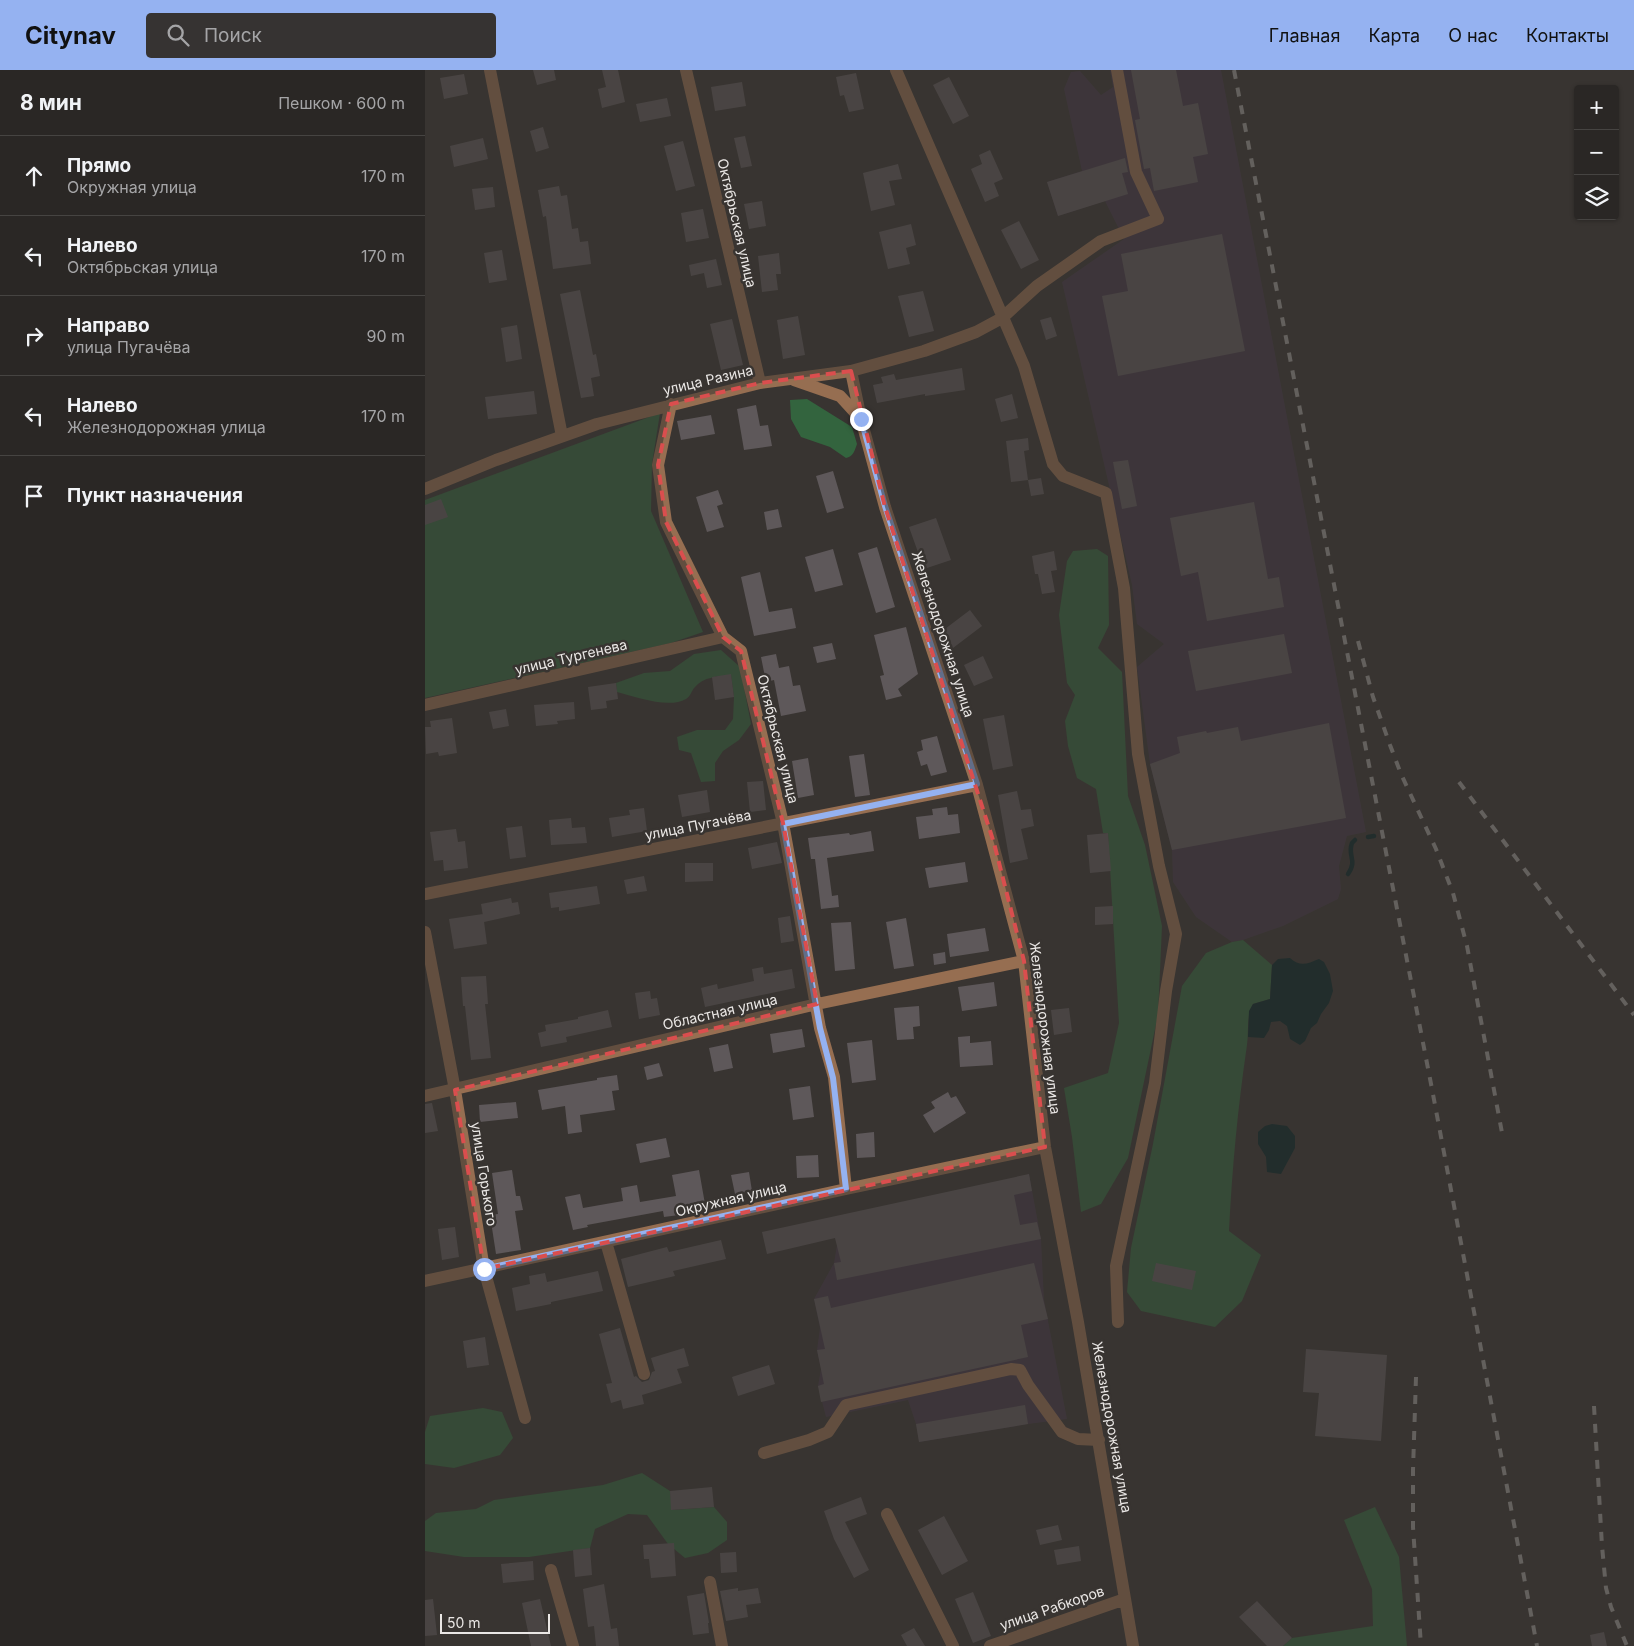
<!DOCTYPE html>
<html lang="ru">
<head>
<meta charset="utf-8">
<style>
  :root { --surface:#2a2725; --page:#363332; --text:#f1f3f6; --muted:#a5a5a7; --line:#464442; --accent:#95b2f1 }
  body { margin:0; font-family:Inter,sans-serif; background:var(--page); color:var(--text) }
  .controls { position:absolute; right:15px; top:15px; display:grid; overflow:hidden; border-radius:5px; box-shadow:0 1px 4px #0004 }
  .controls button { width:45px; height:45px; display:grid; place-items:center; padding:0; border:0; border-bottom:1px solid var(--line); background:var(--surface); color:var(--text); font:25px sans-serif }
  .scale { position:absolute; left:15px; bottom:12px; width:110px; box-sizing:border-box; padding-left:5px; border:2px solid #eae7e5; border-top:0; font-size:14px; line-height:18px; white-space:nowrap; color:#eae7e5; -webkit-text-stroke:4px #383431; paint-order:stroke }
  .stop { position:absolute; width:15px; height:15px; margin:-11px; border:4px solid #95b2f1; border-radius:50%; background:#fff }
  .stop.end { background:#95b2f1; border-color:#fff; box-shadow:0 1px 5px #0008 }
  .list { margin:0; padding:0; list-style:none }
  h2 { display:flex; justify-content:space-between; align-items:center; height:65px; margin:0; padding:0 20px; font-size:21px }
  h2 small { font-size:16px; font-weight:400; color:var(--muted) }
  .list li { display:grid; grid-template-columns:32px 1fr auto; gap:15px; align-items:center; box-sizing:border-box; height:80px; padding:0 20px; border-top:1px solid var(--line) }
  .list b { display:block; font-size:19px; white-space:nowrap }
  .list p { margin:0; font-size:16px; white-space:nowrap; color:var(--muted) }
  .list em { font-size:16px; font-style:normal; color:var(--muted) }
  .icon { flex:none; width:28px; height:28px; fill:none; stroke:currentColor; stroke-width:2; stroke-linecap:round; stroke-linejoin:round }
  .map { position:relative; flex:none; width:1209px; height:1576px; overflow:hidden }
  header { display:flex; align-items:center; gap:30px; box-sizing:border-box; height:70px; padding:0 25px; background:var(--accent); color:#111 }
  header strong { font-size:24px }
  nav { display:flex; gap:28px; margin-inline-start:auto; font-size:18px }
  .search { width:350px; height:45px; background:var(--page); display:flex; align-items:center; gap:12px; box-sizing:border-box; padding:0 18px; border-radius:5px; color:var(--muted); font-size:19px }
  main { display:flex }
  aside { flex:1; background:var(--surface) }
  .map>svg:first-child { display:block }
  .industrial { fill:#443746 }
  .green { fill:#33643e }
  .water { fill:#072527 }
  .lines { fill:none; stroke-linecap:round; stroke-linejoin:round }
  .stream { stroke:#072527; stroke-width:4.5 }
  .building { fill:#5e585a }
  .minor { stroke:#966e51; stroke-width:12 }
  .rail { stroke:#989492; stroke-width:4; stroke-dasharray:9 9; stroke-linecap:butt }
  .route { stroke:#95b2f1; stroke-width:6 }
  .marked { fill:none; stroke:#da4e4e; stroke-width:4; stroke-dasharray:10 6; stroke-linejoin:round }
  .labels { text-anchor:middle; stroke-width:5; stroke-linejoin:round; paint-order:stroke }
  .street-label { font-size:14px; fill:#eae7e5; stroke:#383431 }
</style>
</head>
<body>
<header>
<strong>Citynav</strong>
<div class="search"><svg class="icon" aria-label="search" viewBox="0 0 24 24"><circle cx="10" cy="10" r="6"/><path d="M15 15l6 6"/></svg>Поиск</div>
<nav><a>Главная</a><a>Карта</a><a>О нас</a><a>Контакты</a></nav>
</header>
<main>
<aside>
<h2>8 мин<small>Пешком · 600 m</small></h2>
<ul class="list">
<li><svg class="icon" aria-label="ahead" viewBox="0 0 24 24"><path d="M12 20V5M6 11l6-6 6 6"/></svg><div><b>Прямо</b><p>Окружная улица</p></div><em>170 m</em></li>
<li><svg class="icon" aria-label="left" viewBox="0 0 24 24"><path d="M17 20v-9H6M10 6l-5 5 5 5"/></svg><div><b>Налево</b><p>Октябрьская улица</p></div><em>170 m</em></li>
<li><svg class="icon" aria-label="right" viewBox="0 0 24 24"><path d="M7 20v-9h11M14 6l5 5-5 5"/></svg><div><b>Направо</b><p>улица Пугачёва</p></div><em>90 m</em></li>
<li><svg class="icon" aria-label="left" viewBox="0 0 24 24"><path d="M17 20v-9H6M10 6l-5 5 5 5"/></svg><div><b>Налево</b><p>Железнодорожная улица</p></div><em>170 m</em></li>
<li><svg class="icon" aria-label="arrive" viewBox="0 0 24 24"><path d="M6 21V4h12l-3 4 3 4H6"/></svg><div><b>Пункт назначения</b></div></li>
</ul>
</aside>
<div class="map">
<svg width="1209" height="1576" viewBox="0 0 1209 1576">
  <rect width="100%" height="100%" fill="#383431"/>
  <!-- industrial -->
  <path class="industrial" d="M685 0H796L941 762 922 766 914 796 916 819 913 829 858 856 818 870 807 872 771 847 748 812 747 780 725 694 712 597 739 574 712 554 707 515 637 212 699 169 680 131 633 146 622 112 657 101 639 19 646 2 655 1 676 25 688 17Z
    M604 1104 616 1169 619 1230 642 1349 603 1354 494 1372 491 1354 483 1330 401 1347 393 1316 396 1299 392 1280 395 1258 389 1229 409 1193 412 1175Z"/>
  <!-- green -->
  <path class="green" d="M382 329 427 357 432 374C430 380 428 387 421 388L405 377 376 367 366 349 365 330Z
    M235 343 227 394 226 441 278 562 246 573 0 628V430Z
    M672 479 683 486 684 555 673 578 697 602 703 726 720 775 737 856 733 945 703 1088 676 1134 656 1142 647 1067 639 1018 683 1003 694 953 683 763H678L671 719 652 708 643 676 640 651 650 625 642 613 634 545 642 491 648 481Z
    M296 580 315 597 326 654 314 670 298 681 290 693V711L276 712 266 683 254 680 252 667 272 660H300L308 649 309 627 306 605C294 606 278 607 270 617 266 621 266 626 261 629 244 639 211 627 192 622L191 613 219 603 245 601 269 584Z
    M818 870 847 895 845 929 828 934C821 946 824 961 822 975 813 1036 807 1098 804 1161L836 1185 817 1231 790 1257 716 1241 702 1222 706 1178 728 1074 757 916 781 883 807 872Z
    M58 1338 77 1342 88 1368 75 1385 29 1398 0 1394V1362L5 1346Z
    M217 1403 245 1421 247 1440 289 1437 302 1452V1470L283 1483 260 1488 243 1474 222 1445 203 1444 170 1459 165 1478 104 1487H39L0 1481V1451L11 1443 51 1439 69 1430 178 1415Z
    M950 1437 974 1487 982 1576H858L867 1568 948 1556 947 1519 919 1450Z"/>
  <!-- water -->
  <path class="water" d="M865 888C875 897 882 894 894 889L899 892 905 904 908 921 904 933 896 944 892 953 886 958 880 971 875 975 865 969 862 956 855 951 846 952 844 960 839 968 823 967 824 941 828 934 845 929 847 895 853 889Z
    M847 1054 862 1056 870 1066V1078L856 1104 842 1102 841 1087 833 1074V1062L840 1056Z"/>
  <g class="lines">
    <!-- stream -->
    <path class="stream" d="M943 767 949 766
      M923 804C933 790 922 786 927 773L930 770"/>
  </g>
  <!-- building -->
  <path class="building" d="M108 0H129L131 10 112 15Z
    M177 0H193L200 32 177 38 173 19 181 17Z
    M706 0H751L758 36 773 33 783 84 768 87 773 112 729 121 725 98 719 99 710 50 715 49Z
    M431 3 439 39 424 42 419 25 415 26 411 7Z
    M39 4 43 24 19 29 15 8Z
    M524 7 544 46 528 54 508 15Z
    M317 12 321 36 290 41 286 17Z
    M242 28 246 46 215 52 211 34Z
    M118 57 124 78 111 82 105 61Z
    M320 66 327 96 316 98 309 68Z
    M58 68 63 89 29 97 25 76Z
    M258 71 270 116 251 121 239 76Z
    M565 80 578 109 569 113 574 126 560 132 546 99 557 94 554 85Z
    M700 88 703 102 697 103 703 124 633 146 622 112Z
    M473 94 477 109 464 111 470 135 446 141 438 103Z
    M134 116 136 126 142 125 147 159 153 158 155 172 163 171 166 194 128 199 121 146 118 147 113 120Z
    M68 117 70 137 50 140 47 119Z
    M337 131 341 156 324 159 319 134Z
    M278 139 284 168 261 172 256 143Z
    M594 151 614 190 596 199 576 160Z
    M486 154 491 175 481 178 485 194 463 199 454 162Z
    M797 164 820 281 693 306 677 226 703 221 696 184Z
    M77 180 82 210 64 213 59 183Z
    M354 183 356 204H351L353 220 337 222 333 186Z
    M291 189 297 215 282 218 279 203 266 206 264 195Z
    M155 220 168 285 171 284 175 306 166 308 169 326 156 328 135 224Z
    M498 221 509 261 484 267 473 226Z
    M373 246 380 285 358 289 352 250Z
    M626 247 632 266 621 270 615 250Z
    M307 249 318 295 296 300 285 254Z
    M92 255 97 289 81 292 76 258Z
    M537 298 540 320 500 326V324L452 333 448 315 458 313 456 307 469 304 471 310Z
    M109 321 112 344 63 349 60 327Z
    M587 324 593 348 576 352 570 329Z
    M331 335 335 356 343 355 347 376 319 380 312 339Z
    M286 345 290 364 256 370 252 351Z
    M603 368 604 380 599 381 603 410 586 412 581 371Z
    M703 390 712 436 697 439 688 392Z
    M408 401 419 438 402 443 391 406Z
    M616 408 619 424 606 426 603 410Z
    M293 420 298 434 292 436 299 457 282 462 271 427Z
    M16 429 23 447 0 455V435Z
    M829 432 843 509 854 507 859 537 782 551 773 502 756 506 745 448Z
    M353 439 357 457 342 460 339 442Z
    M511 448 526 490 499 499 484 457Z
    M452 477 470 537 451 543 433 483Z
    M408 479 418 515 390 522 380 487Z
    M629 481 632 500 626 501 630 522 617 524 613 504H610L607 486Z
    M335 502 344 542 367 538 371 558 329 566 316 507Z
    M545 540 557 556 528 578 516 562Z
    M481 557 493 604 473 619 477 626 461 630 455 606 459 605 449 565Z
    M859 564 867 603 771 621 763 581Z
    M407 573 411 589 392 593 388 577Z
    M351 584 354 598 364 596 368 616 375 615 381 641 356 646 349 610 341 612 336 587Z
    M558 586 568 608 549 616 539 595Z
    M306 604 309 627 290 630 287 607Z
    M191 613 193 629 181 631 182 638 166 640 163 617Z
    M149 632 150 649 132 651 133 654 111 656 109 635Z
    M81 639 84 656 68 659 64 642Z
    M579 645 588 696 568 700 558 649Z
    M27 648 32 683 14 686 13 682 1 684 0 657H6L5 651Z
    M904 653 921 748 747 780 725 694 755 683 752 667 781 661 782 663 813 657 816 671Z
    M512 666 522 702 506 706 502 694 496 696 492 682 498 680 496 670Z
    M439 684 445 725 430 727 424 686Z
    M383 688 389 725 373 728 367 691Z
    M338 711 341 740 325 742 322 712Z
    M282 720 285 742 257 747 253 725Z
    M592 721 596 740 606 739 609 756 596 759 603 789 585 793 573 725Z
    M522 737 523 745 533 744 535 763 494 769 491 747 508 745 507 739Z
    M219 738 222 761 187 767 184 748 205 745 204 740Z
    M146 748 147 758 160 757 162 773 126 775 124 750Z
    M97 756 101 787 85 789 81 758Z
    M31 759 33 772 40 771 43 798 19 801 18 790 9 791 5 762Z
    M446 761 449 781 402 788 407 826 413 825 414 837 396 839 390 789H386L383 768 424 763 425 765Z
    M683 763 686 801 665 803 662 765Z
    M352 772 357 793 327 799 323 778Z
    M540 792 543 812 504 818 500 798Z
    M260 793H288V811L260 812Z
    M219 806 222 821 202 824 199 810Z
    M172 816 175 834 134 841V837L126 838 124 823Z
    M86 828 87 833 93 832 95 844 59 852 56 834Z
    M688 836V854L670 855V837Z
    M58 844 62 874 29 879 24 849Z
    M365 846 369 871 356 873 353 848Z
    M481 848 489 896 469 899 461 852Z
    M426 852 430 899 410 901 406 853Z
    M560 858 564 881 525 887 522 864Z
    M520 882 521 893 509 895 508 884Z
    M338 897 339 904 367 899 370 918 280 937 276 918 292 914 293 919 329 911 327 899Z
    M61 906 63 934H60L66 988 46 990 40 936H38L36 907Z
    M569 912 572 936 537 941 533 917Z
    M225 921 226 929 232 928 235 945 214 949 210 923Z
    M494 936 495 956 488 957 489 969 472 970 469 938Z
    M644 938 647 962 629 965 626 940Z
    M183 940 187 957 141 967 142 972 116 977 113 963 121 961 120 955 153 949V947Z
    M377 959 380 977 348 983 345 964Z
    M545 966V973L566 971 568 995 535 997 533 967Z
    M447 970 451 1010 427 1013 422 973Z
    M303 974 308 998 289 1002 284 978Z
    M234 993 238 1006 222 1010 219 997Z
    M192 1005 194 1020 187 1021 190 1040 155 1045 157 1062 143 1064 140 1036 117 1040 113 1020 172 1010V1008Z
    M385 1016 389 1047 368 1050 364 1019Z
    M523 1022 526 1028 531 1026 541 1043 509 1063 498 1045 510 1038 506 1032Z
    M91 1032 93 1048 55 1052 54 1035Z
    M7 1033 13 1061 0 1063V1034Z
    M449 1062 450 1087 432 1088 431 1064Z
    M241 1068 245 1087 215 1093 211 1074Z
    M393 1085 394 1107 372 1108 371 1086Z
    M87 1100 91 1126H95L98 1140 90 1141 96 1180 71 1184 65 1145 73 1144 67 1103Z
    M274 1100 280 1134 253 1139 254 1145 239 1147 238 1141 162 1155 163 1157 148 1160 140 1127 155 1124 158 1138 198 1131 196 1118 212 1115 215 1132 251 1126 247 1105Z
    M324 1102 327 1121 310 1124 306 1105Z
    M604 1104 607 1121 589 1125 595 1155 612 1152 616 1169 412 1210 409 1193 416 1192 410 1168 342 1184 337 1162Z
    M30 1157 34 1187 17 1190 13 1159Z
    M296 1170 301 1189 248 1201 250 1206 203 1217 196 1189 242 1177 244 1182Z
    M609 1193 623 1249 596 1255 603 1287 396 1332 393 1316 399 1314 392 1280 400 1279 389 1229 403 1226 406 1238Z
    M731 1193 771 1201 767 1220 727 1211Z
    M173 1201 178 1221 126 1232V1234L91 1241 87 1218 105 1214 104 1206 120 1203 122 1212Z
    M195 1258 209 1307 211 1306 217 1312 224 1310 227 1302 230 1301 226 1288 259 1278 264 1296 252 1299 257 1313 217 1325 219 1334 198 1339 196 1330 186 1333 181 1314 187 1313 174 1264Z
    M60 1267 64 1295 42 1298 38 1271Z
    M881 1279 962 1285 956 1371 890 1366 894 1323 878 1322Z
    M344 1295 350 1314 313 1326 307 1307Z
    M600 1335 603 1354 494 1372 491 1354Z
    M287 1417 289 1437 246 1440 245 1421Z
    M436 1427 442 1444 420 1452 444 1500 429 1508 409 1469 399 1441Z
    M519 1446 543 1491 517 1505 493 1460Z
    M633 1455 637 1470 615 1475 611 1460Z
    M249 1473 251 1506 226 1508 224 1489H219L218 1475Z
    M654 1476 656 1491 632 1495 629 1480Z
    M165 1478 167 1505 150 1507 148 1480Z
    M311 1482 312 1502 296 1503 295 1483Z
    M108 1491 109 1510 78 1513 76 1494Z
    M179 1514 186 1559 192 1558 194 1576H171L169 1556 163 1557 158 1519Z
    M313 1518V1521L333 1518 336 1533 321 1535 323 1547 301 1551 295 1521Z
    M548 1522 566 1566 548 1573 530 1529Z
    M279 1523 284 1553H283L284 1563 268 1565 262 1526Z
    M8 1529 12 1565 0 1566V1530Z
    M115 1529 126 1576H106L97 1533Z
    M832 1531 867 1568 858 1576H842L814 1547Z
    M489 1558 500 1576H482L476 1565Z
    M1179 1562 1182 1576H1167L1165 1565Z"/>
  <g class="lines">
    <!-- minor -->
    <path class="minor" d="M65 0 137 366
      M261 0 335 313
      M471 0 599 296 628 394 638 406 681 423 699 518 713 684 734 796 751 864 741 921 730 1013 691 1196 693 1252
      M426 301 436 349 460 437 552 715 599 891 620 1077 653 1252 708 1576
      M369 310 415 326 436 349
      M246 334 233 395 241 452 298 567 316 581 358 753 395 958 409 1007 421 1119
      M0 419 71 390 172 354 335 313 426 301 499 281 551 262 577 248 612 216 676 171 733 149 711 102 692 0
      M0 635 298 567
      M0 824 552 715
      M0 862 30 1020 59 1199 100 1348
      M0 1026 392 934 599 891
      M181 1172 219 1304
      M0 1211 421 1119 620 1077
      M339 1383 384 1370 403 1362 421 1335 586 1299 595 1300 603 1315 637 1362 653 1369 674 1370
      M462 1444 528 1576
      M126 1500 148 1576
      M285 1512 297 1576
      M565 1576 700 1529"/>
    <!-- rail -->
    <path class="rail" d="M809 0 1007 1019 1112 1576
      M933 571 948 627 965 675 976 704 1011 779 1028 823 1042 876 1078 1068
      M1034 712 1209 945
      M991 1307 988 1400V1457L996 1576
      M1169 1336 1177 1476 1181 1518 1186 1537 1202 1576"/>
  </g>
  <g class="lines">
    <!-- route -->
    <path class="route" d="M59 1199 421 1119 408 1008 395 958 358 754 552 714 460 436 436 349"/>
  </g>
  <!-- marked area -->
  <path d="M0 0H1209V1576H0ZM426 301 460 437 569 773 599 891 620 1077 59 1199 30 1020 392 934 358 753 316 581 298 567 241 452 233 395 246 334 335 313Z" fill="#383431" fill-opacity=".55" fill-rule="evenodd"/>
  <path class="marked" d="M426 301 460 437 569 773 599 891 620 1077 59 1199 30 1020 392 934 358 753 316 581 298 567 241 452 233 395 246 334 335 313Z"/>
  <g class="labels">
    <!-- street labels -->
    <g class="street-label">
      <text transform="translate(312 153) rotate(77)" y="5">Октябрьская улица</text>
      <text transform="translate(283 310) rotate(-13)" y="5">улица Разина</text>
      <text transform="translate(518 564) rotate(72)" y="5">Железнодорожная улица</text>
      <text transform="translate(146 587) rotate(-13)" y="5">улица Тургенева</text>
      <text transform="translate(353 669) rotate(76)" y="5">Октябрьская улица</text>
      <text transform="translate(273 755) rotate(-11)" y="5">улица Пугачёва</text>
      <text transform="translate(295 942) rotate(-13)" y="5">Областная улица</text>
      <text transform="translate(620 958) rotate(83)" y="5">Железнодорожная улица</text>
      <text transform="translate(59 1104) rotate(81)" y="5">улица Горького</text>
      <text transform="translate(306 1129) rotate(-13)" y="5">Окружная улица</text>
      <text transform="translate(687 1357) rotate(80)" y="5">Железнодорожная улица</text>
      <text transform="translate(627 1538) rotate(-19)" y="5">улица Рабкоров</text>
    </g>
  </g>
</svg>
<div class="controls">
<button>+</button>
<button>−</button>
<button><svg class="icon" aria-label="layers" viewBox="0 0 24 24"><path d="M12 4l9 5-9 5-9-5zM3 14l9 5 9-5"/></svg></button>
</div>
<div class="scale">50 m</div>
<div class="stop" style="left:59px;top:1199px"></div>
<div class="stop end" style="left:436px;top:349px"></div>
</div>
</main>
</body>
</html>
